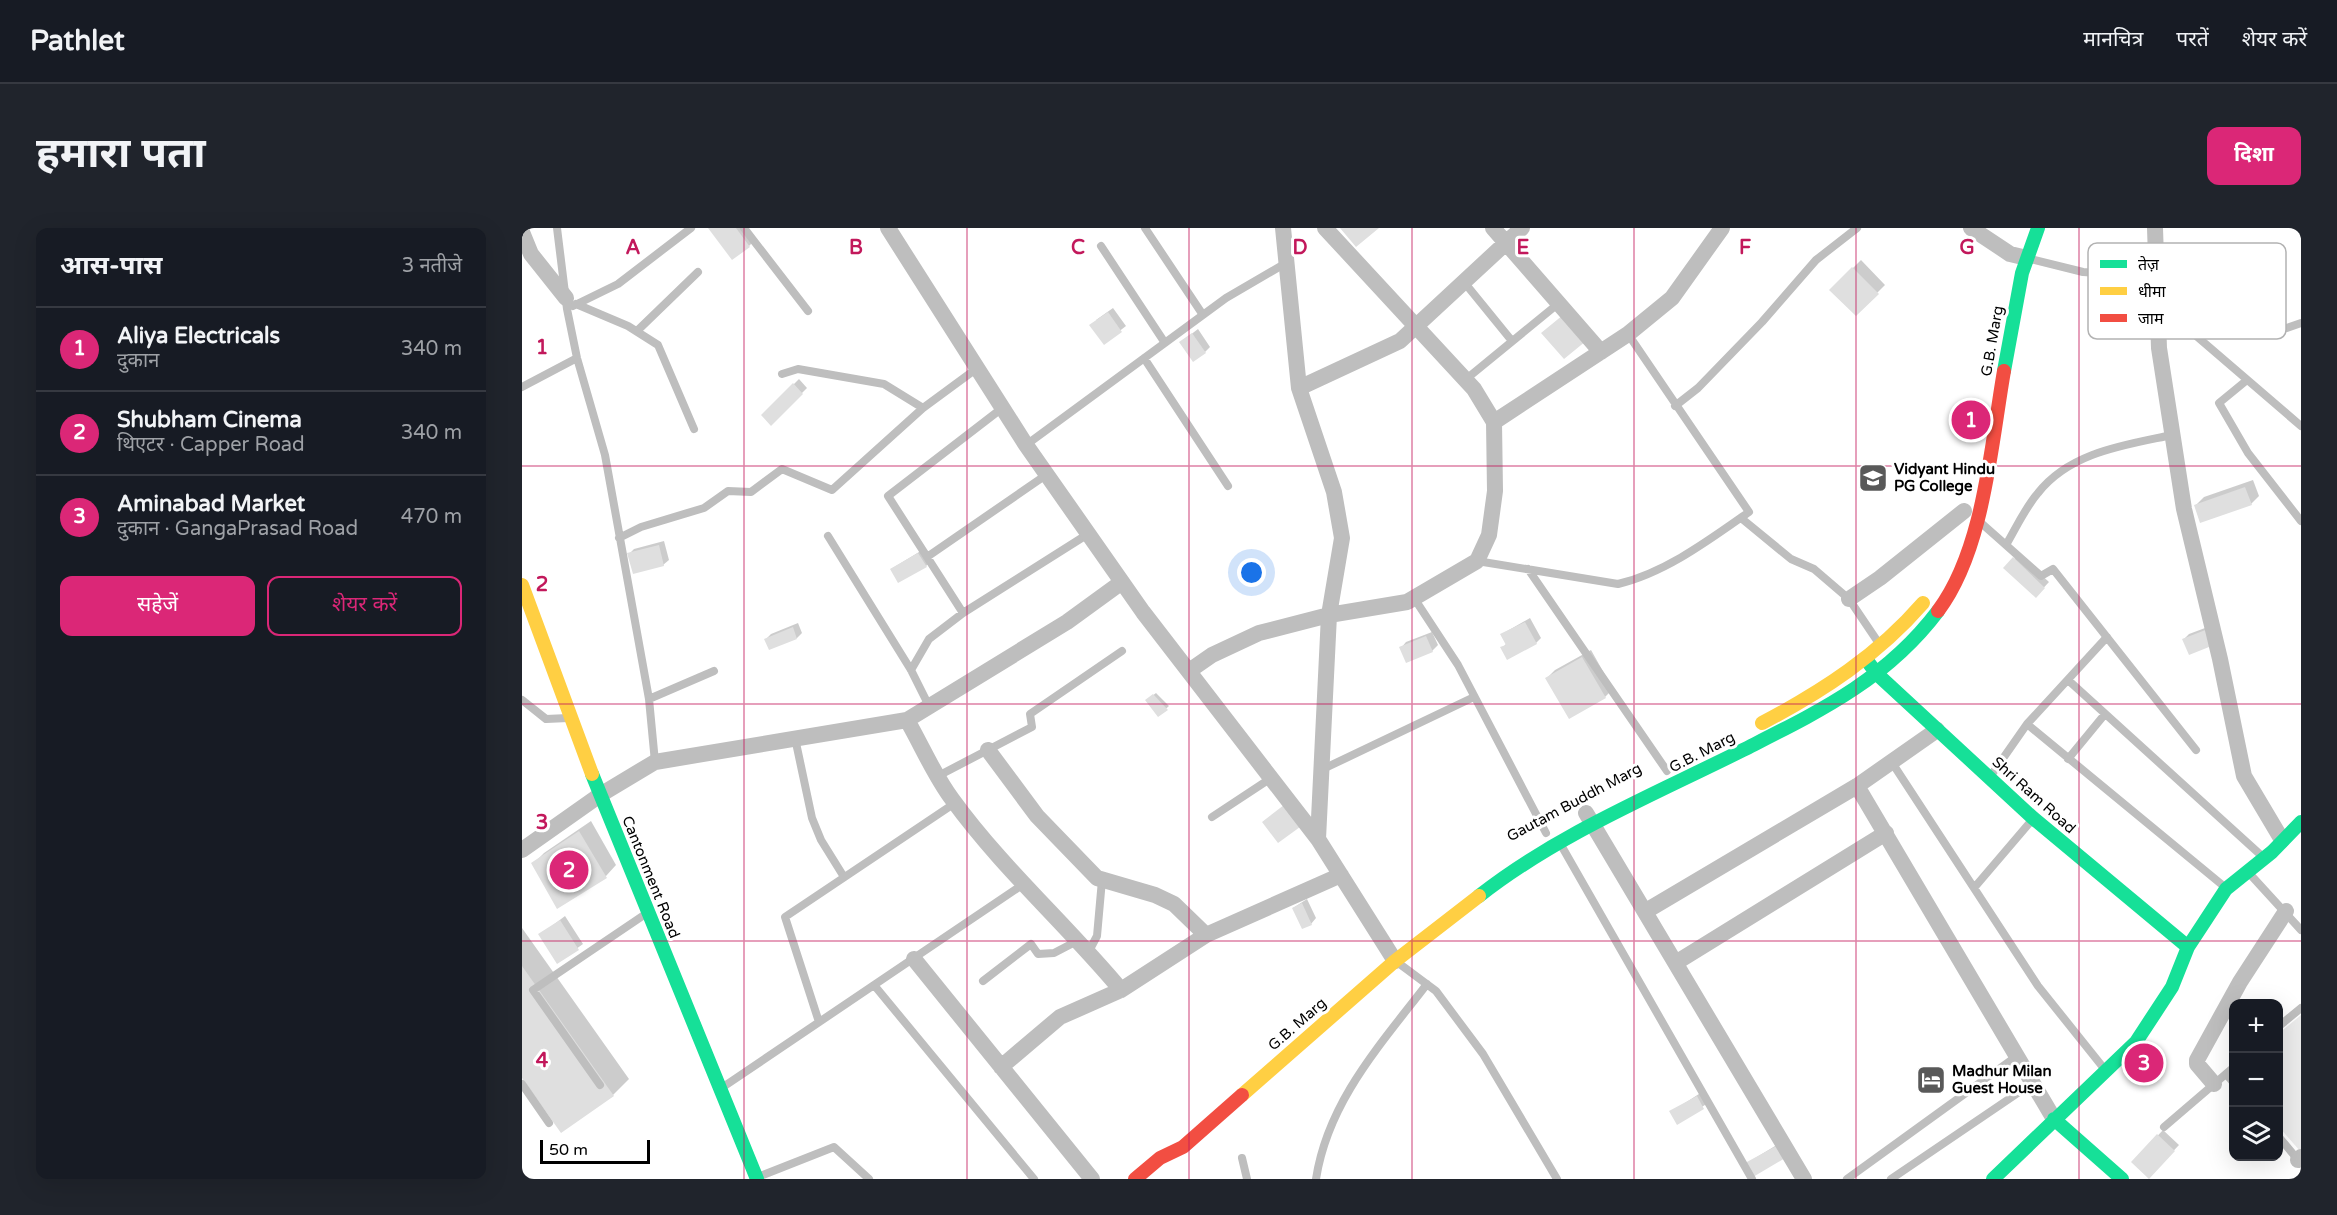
<!DOCTYPE html>
<html lang="hi">
<head>
<meta charset="utf-8">
<style>
  :root { --surface:#171b24; --page:#20242c; --text:#f1f3f6; --muted:#9ea1a6; --line:#363941; --accent:#db2777 }
  body { margin:0; font-family:"Varela Round","Noto Sans Devanagari",sans-serif; background:var(--page); color:var(--text) }
  .controls { position:absolute; right:18px; bottom:18px; display:grid; overflow:hidden; border-radius:12px; box-shadow:0 6px 24px #0002 }
  .controls button { width:54px; height:54px; display:grid; place-items:center; padding:0; border:0; border-bottom:2px solid var(--line); background:var(--surface); color:var(--text); font:30px sans-serif }
  .scale { position:absolute; left:18px; bottom:15px; width:110px; box-sizing:border-box; padding-left:6px; border:3px solid #000; border-top:0; font-size:16px; line-height:21px; white-space:nowrap; color:#000; -webkit-text-stroke:4px #fff; paint-order:stroke }
  .you { position:absolute; left:730px; top:345px; width:21px; height:21px; margin:-15px; border:4px solid #fff; border-radius:50%; background:#1a73e8; box-shadow:0 0 0 9px #1a73e833 }
  .badge { display:grid; place-items:center; width:39px; height:39px; border-radius:50%; background:var(--accent); color:#fff; font-size:20px; font-weight:700 }
  .pin { position:absolute; translate:-50% -50%; border:3px solid #fff; box-shadow:0 2px 6px #0006 }
  .list { margin:0; padding:0; list-style:none }
  h2 { display:flex; justify-content:space-between; align-items:center; height:78px; margin:0; padding:0 24px; font-size:26px }
  h2 small { font-size:20px; font-weight:400; color:var(--muted) }
  .list li { display:grid; grid-template-columns:39px 1fr auto; gap:18px; align-items:center; box-sizing:border-box; height:84px; padding:0 24px; border-top:2px solid var(--line) }
  .list b { display:block; font-size:22px; white-space:nowrap }
  .list p { margin:0; font-size:20px; white-space:nowrap; color:var(--muted) }
  .list em { font-size:20px; font-style:normal; color:var(--muted) }
  .actions { display:flex; gap:12px; padding:18px 24px }
  .actions a { flex:1; padding:14px 0; border:2px solid var(--accent); border-radius:12px; text-align:center; font-size:21px; color:var(--accent) }
  .actions .main { background:var(--accent); color:#fff }
  .icon { flex:none; width:33px; height:33px; fill:none; stroke:currentColor; stroke-width:2; stroke-linecap:round; stroke-linejoin:round }
  .map { position:relative; flex:none; width:1779px; height:951px; overflow:hidden; border-radius:12px }
  header { display:flex; align-items:center; gap:36px; box-sizing:border-box; height:84px; padding:0 30px; background:var(--surface); border-bottom:2px solid var(--line) }
  header strong { font-size:28px }
  nav { display:flex; gap:33px; margin-inline-start:auto; font-size:21px }
  .intro { display:flex; align-items:center; justify-content:space-between; box-sizing:border-box; height:144px; padding:0 36px }
  h1 { margin:0; font-size:42px }
  .button { padding:15px 27px; border-radius:12px; background:var(--accent); color:#fff; font-size:21px; font-weight:700 }
  main { display:flex; gap:36px; padding:0 36px }
  aside { flex:1; background:var(--surface); border-radius:12px; box-shadow:0 6px 24px #0002 }
  .map>svg:first-child { display:block }
  .park { fill:#ebebeb }
  .shadow { fill:#0003 }
  .building { fill:#dfdfdf }
  .lines { fill:none; stroke-linecap:round; stroke-linejoin:round }
  .lane { stroke:#bebebe; stroke-width:8 }
  .street { stroke:#bebebe; stroke-width:16 }
  .fast { stroke:#16e098; stroke-width:14 }
  .slow { stroke:#ffcf43; stroke-width:14 }
  .jam { stroke:#f24e42; stroke-width:14 }
  .grid { fill:none; stroke:#c2185b; stroke-width:1.5; stroke-opacity:0.55 }
  .labels { text-anchor:middle; stroke-width:6; stroke-linejoin:round; paint-order:stroke }
  .street-label { font-size:15px; fill:#000; stroke:#fff }
  .poi-label { font-size:15px; font-weight:bold; fill:#000; stroke:#fff; text-anchor:start }
  .key { fill:#fff; stroke:#b2b2b2; stroke-width:1.5 }
  .key-label { font-size:16px; fill:#000 }
  .grid-label { font-size:20px; text-anchor:middle; font-weight:bold; fill:#c2185b; stroke:#fff; stroke-width:6; stroke-linejoin:round; paint-order:stroke }
</style>
</head>
<body>
<header>
<strong>Pathlet</strong>
<nav><a>मानचित्र</a><a>परतें</a><a>शेयर करें</a></nav>
</header>
<div class="intro"><h1>हमारा पता</h1><a class="button">दिशा</a></div>
<main>
<aside>
<h2>आस-पास<small>3 नतीजे</small></h2>
<ul class="list">
<li><span class="badge">1</span><div><b>Aliya Electricals</b><p>दुकान</p></div><em>340 m</em></li>
<li><span class="badge">2</span><div><b>Shubham Cinema</b><p>थिएटर · Capper Road</p></div><em>340 m</em></li>
<li><span class="badge">3</span><div><b>Aminabad Market</b><p>दुकान · GangaPrasad Road</p></div><em>470 m</em></li>
</ul>
<div class="actions"><a class="main">सहेजें</a><a>शेयर करें</a></div>
</aside>
<div class="map">
<svg width="1779" height="951" viewBox="0 0 1779 951">
  <rect width="100%" height="100%" fill="#fff"/>
  <!-- park -->
  <path class="park" d="M1779 787V922L1778 923 1757 899 1756 806Z"/>
  <!-- shadow -->
  <path class="shadow" d="M188 0H222L232 13 227 18Z
    M1339 32 1363 57 1334 86 1309 62Z
    M591 80 604 98 582 115 574 92Z
    M676 101 688 119 683 124 659 114Z
    M277 151 285 160 249 196 241 187Z
    M1731 252 1737 268 1729 276 1674 277 1682 269Z
    M142 313 147 332 141 337 107 326 112 321Z
    M402 321 409 333 404 338 369 341Z
    M1497 326 1527 354 1514 368 1483 340Z
    M1008 390 1019 410 1014 415 980 420 985 415 980 406Z
    M276 395 280 405 275 410 244 411 249 406Z
    M1691 397 1692 416 1662 411 1667 406Z
    M910 404 916 417 910 423 885 433 879 420 884 414Z
    M1069 422 1091 461 1083 469 1047 489 1025 450 1033 442Z
    M634 465 647 478 637 487 625 472Z
    M69 593 94 637 84 648 11 636 22 625Z
    M785 671 794 690 789 696 771 680Z
    M43 688 61 716 36 734 18 707Z
    M0 700 107 851 91 867 0 848Z
    M1180 864 1186 875 1155 895 1149 884Z
    M1641 902 1657 917 1627 949 1611 934Z
    M1263 912 1232 946 1225 935Z"/>
  <!-- building -->
  <path class="building" d="M186 0H214L228 19 210 32Z
    M818 0H857L834 19Z
    M1330 39 1357 66 1334 88 1307 62Z
    M586 84 600 104 582 117 567 97Z
    M1041 87 1064 113 1042 131 1019 105Z
    M670 105 684 125 671 134 657 114Z
    M271 155 281 166 249 198 239 187Z
    M1723 259 1730 277 1678 295 1672 277Z
    M137 317 142 338 111 346 105 325Z
    M396 325 405 339 376 355 368 341Z
    M1491 329 1523 360 1514 370 1481 340Z
    M1003 394 1015 416 985 432 978 419 984 417 978 406Z
    M271 399 275 411 247 422 242 411Z
    M1686 401 1692 417 1667 427 1660 411Z
    M904 408 911 424 884 435 877 419Z
    M1060 429 1084 470 1047 491 1023 450Z
    M631 466 646 482 636 489 623 472Z
    M762 577 778 599 756 615 740 594Z
    M57 603 85 650 35 681 9 635Z
    M780 675 790 697 780 701 770 680Z
    M38 692 57 722 35 736 16 706Z
    M0 738 92 868 39 905 0 850Z
    M1175 868 1182 881 1155 897 1147 883Z
    M1635 906 1653 923 1627 951 1609 934Z
    M1258 916 1265 929 1231 949 1223 935Z"/>
  <g class="lines">
    <!-- lane -->
    <path class="lane" d="M35 0 45 81 55 130 83 227 127 471 133 534
      M222 0 286 83
      M623 0 681 87
      M579 18 643 115
      M1508 31 1561 44 1635 49 1661 56 1753 104 1779 95
      M942 54 990 113
      M54 76 106 98 136 117 172 201
      M51 78 96 56 169 0
      M1636 87 1658 94 1779 198
      M115 103 176 44
      M622 130 706 258
      M260 146 276 141 362 156 401 180
      M943 152 1037 75
      M1725 152 1697 175 1726 225 1779 293
      M0 159 55 130
      M1153 178 1176 160 1240 94 1294 32 1335 0
      M504 217 704 70 764 35
      M1219 290 1269 331 1292 341 1327 371 1358 417
      M1458 294 1519 348 1531 341 1674 522
      M306 308 389 442 407 478
      M97 310 119 299 182 280 206 263 229 264 260 241 310 262 401 180 454 141
      M1484 317C1494 300 1503 280 1516 265 1548 224 1603 217 1650 207
      M405 329 524 247
      M955 333 1096 356C1143 345 1187 312 1227 284L1106 106
      M1006 341 1145 543
      M892 370 936 437 1024 605
      M441 385 366 268 479 181
      M389 442 407 411 441 385 566 306
      M1546 452 1741 629
      M127 471 192 443
      M0 472 24 491 46 490
      M1505 496 1704 660
      M273 510 290 590 299 612 322 649
      M1546 531 1583 486
      M1369 533 1516 758 1584 843
      M799 542 952 469
      M416 548 510 499 508 486 600 423
      M1468 549 1505 496 1585 409
      M690 589 749 550
      M1039 617 1230 951
      M1726 644 1779 702
      M1452 660 1510 592
      M567 723 575 708 580 652
      M875 734 914 763 961 826 1035 951
      M461 753 509 716 516 726 532 725 557 712
      M352 757 512 951
      M297 794 263 689 433 575
      M1756 799 1779 780
      M1704 846 1712 855
      M0 856 27 895
      M78 857 11 762 125 685
      M201 859 503 655
      M1642 899 1712 839
      M1756 908 1777 933
      M720 930 725 951
      M236 949 312 919 347 951
      M794 951C806 873 859 816 905 756
      M1325 951 1495 828
      M1369 951 1512 854"/>
    <!-- street -->
    <path class="street" d="M366 0 504 217 621 384 796 611
      M761 0 777 160 812 264 820 310 807 387 796 611 873 733
      M971 0 1079 124
      M1449 0 1488 26 1505 30
      M1633 0 1637 120 1662 281 1698 431 1722 548 1760 612
      M0 4 9 26 44 70
      M777 160 878 113 1000 0
      M972 194 1106 106 1150 70 1200 0
      M1327 371 1358 350 1442 283
      M667 443 690 427 737 405 807 387 885 374 955 333 967 307 973 263 972 194 952 161 803 0
      M385 492C400 518 412 547 430 571 480 640 545 697 599 762
      M466 522 515 588 575 650 633 667 652 676 684 707
      M1335 558 1532 891
      M1064 585 1282 951
      M0 622 78 567 133 534 385 492 545 394 600 354
      M1124 683 1335 558 1415 502
      M392 731 570 951
      M1155 734 1364 605
      M479 839 538 789 599 762 684 707 819 647
      M1692 856 1675 836V832L1718 754 1764 683
      M1776 932 1779 929"/>
    <!-- fast -->
    <path class="fast" d="M1482 143 1500 45 1516 0
      M1346 434 1355 446 1511 590 1666 719
      M70 546 235 951
      M957 668C1036 606 1131 567 1221 522 1296 484 1364 452 1416 383
      M1532 891 1600 951
      M1471 951 1614 814 1650 759 1666 719 1704 661 1750 624 1779 594"/>
    <!-- slow -->
    <path class="slow" d="M0 357 70 546
      M1240 495C1301 463 1356 427 1401 375
      M720 867 873 733 957 668"/>
    <!-- jam -->
    <path class="jam" d="M1416 383C1462 322 1469 217 1482 143
      M613 951 638 930 661 919 720 867"/>
  </g>
  <!-- grid -->
  <path class="grid" d="M222 0V951M445 0V951M667 0V951M890 0V951M1112 0V951M1334 0V951M1557 0V951M0 238H1779M0 476H1779M0 713H1779"/>
  <!-- icons -->
  <defs>
    <g id="university-square" transform="scale(1.5)"><rect x="-9" y="-9" width="18" height="18" rx="4" fill="#595959" stroke="#fff"/><path d="M0-5L7-2L0 1L-7-2ZM-4 1L0 2.5L4 1V4Q0 6-4 4Z" fill="#fff"/></g>
    <g id="hotel-square" transform="scale(1.5)"><rect x="-9" y="-9" width="18" height="18" rx="4" fill="#595959" stroke="#fff"/><path d="M-6-4.5h1.5V1H6V5H4.5V3h-9V5H-6ZM-4 0a1.8 1.8 0 1 1 3.6 0ZM.5 0V-2.5h3Q6-2.5 6 0Z" fill="#fff"/></g>
  </defs>
  <g fill-rule="evenodd">
    <use href="#university-square" x="1351" y="250"/>
    <use href="#hotel-square" x="1409" y="852"/>
  </g>
  <g class="labels">
    <!-- street labels -->
    <g class="street-label">
      <text transform="translate(1470 113) rotate(-80)" y="5">G.B. Marg</text>
      <text transform="translate(1180 524) rotate(-27)" y="5">G.B. Marg</text>
      <text transform="translate(1512 567) rotate(42)" y="5">Shri Ram Road</text>
      <text transform="translate(1052 574) rotate(-28)" y="5">Gautam Buddh Marg</text>
      <text transform="translate(129 649) rotate(68)" y="5">Cantonment Road</text>
      <text transform="translate(775 796) rotate(-41)" y="5">G.B. Marg</text>
    </g>
    <!-- poi labels -->
    <g class="poi-label">
      <text x="1372" y="246">Vidyant Hindu<tspan x="1372" dy="17">PG College</tspan></text>
      <text x="1430" y="848">Madhur Milan<tspan x="1430" dy="17">Guest House</tspan></text>
    </g>
  </g>
  <!-- legend -->
  <rect x="1566" y="15" width="198" height="96" rx="9" class="key"/>
  <rect x="1578" y="32" width="27" height="8" fill="#16e098"/>
  <rect x="1578" y="59" width="27" height="8" fill="#ffcf43"/>
  <rect x="1578" y="86" width="27" height="8" fill="#f24e42"/>
  <g class="key-label">
    <text x="1616" y="42">तेज़</text>
    <text x="1616" y="69">धीमा</text>
    <text x="1616" y="96">जाम</text>
  </g>
  <g class="grid-label">
    <text x="111" y="26">A</text>
    <text x="334" y="26">B</text>
    <text x="556" y="26">C</text>
    <text x="778" y="26">D</text>
    <text x="1001" y="26">E</text>
    <text x="1223" y="26">F</text>
    <text x="1445" y="26">G</text>
    <text x="20" y="126">1</text>
    <text x="20" y="363">2</text>
    <text x="20" y="601">3</text>
    <text x="20" y="839">4</text>
  </g>
</svg>
<div class="controls">
<button>+</button>
<button>−</button>
<button><svg class="icon" aria-label="layers" viewBox="0 0 24 24"><path d="M12 4l9 5-9 5-9-5zM3 14l9 5 9-5"/></svg></button>
</div>
<div class="scale">50 m</div>
<div class="you"></div>
<div class="pin badge" style="left:1449px;top:192px">1</div>
<div class="pin badge" style="left:47px;top:642px">2</div>
<div class="pin badge" style="left:1622px;top:835px">3</div>
</div>
</main>
</body>
</html>
